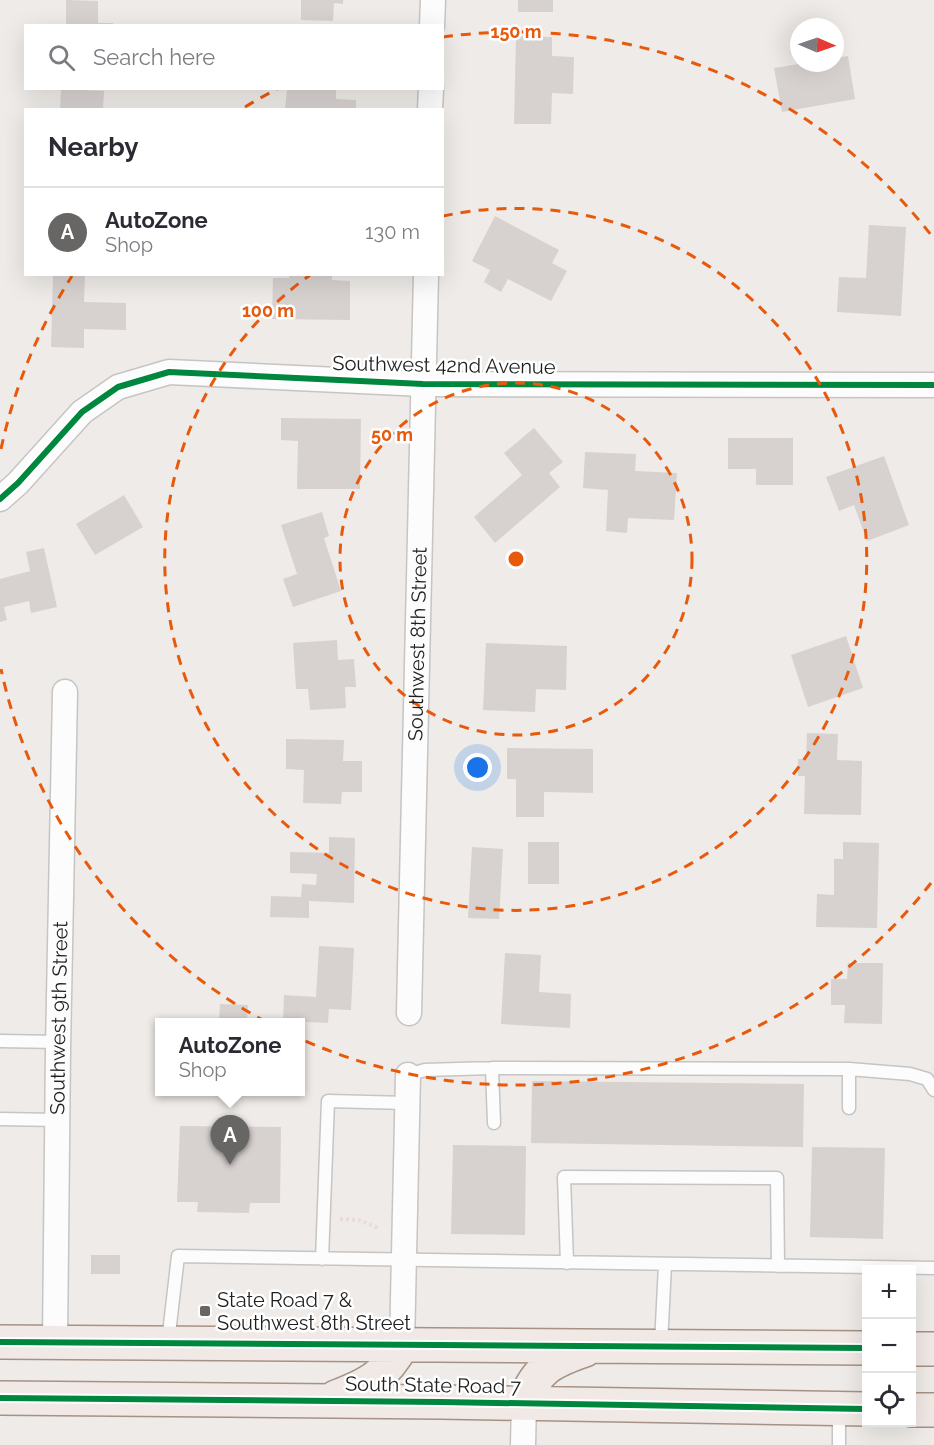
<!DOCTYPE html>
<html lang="en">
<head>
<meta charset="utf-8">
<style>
  :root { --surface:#fff; --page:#f7f7f7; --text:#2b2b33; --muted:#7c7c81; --line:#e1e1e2; --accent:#676665 }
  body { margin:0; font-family:Raleway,sans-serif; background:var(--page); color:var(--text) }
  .controls { position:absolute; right:18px; bottom:18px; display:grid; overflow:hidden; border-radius:0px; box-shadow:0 6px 24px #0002 }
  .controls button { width:54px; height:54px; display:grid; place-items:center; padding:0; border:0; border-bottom:2px solid var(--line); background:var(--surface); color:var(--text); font:30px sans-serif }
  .compass { position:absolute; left:790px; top:18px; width:54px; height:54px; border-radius:50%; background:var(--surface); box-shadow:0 6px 24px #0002; rotate:92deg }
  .you { position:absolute; left:478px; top:768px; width:21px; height:21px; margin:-15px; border:4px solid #fff; border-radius:50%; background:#1a73e8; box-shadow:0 0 0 9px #1a73e833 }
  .badge { display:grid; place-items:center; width:39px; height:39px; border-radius:50%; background:var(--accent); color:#fff; font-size:20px; font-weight:700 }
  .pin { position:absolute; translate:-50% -50px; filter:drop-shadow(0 2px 3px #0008) }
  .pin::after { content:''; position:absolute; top:32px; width:21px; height:18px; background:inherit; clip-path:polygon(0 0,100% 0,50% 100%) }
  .popup { position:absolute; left:155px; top:1018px; width:150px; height:78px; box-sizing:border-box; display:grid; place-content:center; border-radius:0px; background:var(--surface); filter:drop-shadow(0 2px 4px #0005); font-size:20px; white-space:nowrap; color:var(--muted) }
  .popup b { font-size:22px; color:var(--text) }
  .popup::after { content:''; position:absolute; left:50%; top:100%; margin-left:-12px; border:12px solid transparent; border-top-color:var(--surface) }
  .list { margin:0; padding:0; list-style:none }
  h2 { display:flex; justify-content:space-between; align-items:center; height:78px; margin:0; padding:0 24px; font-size:26px }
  h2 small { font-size:20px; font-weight:400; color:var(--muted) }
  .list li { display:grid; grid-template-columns:39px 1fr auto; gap:18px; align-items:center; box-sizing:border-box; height:90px; padding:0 24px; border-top:2px solid var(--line) }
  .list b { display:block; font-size:22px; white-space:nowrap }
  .list p { margin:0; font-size:20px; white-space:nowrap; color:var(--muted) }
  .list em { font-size:20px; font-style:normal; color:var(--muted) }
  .icon { flex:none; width:33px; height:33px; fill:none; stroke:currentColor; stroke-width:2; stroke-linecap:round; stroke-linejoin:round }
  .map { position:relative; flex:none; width:934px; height:1445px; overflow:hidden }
  .search { position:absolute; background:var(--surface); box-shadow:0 6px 24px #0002; left:24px; top:24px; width:420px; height:66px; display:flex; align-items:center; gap:15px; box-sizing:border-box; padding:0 21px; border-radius:0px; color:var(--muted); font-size:22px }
  .panel { position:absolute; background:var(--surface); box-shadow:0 6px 24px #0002; left:24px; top:108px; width:420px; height:168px; border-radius:0px }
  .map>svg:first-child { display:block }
  .building { fill:#d7d2d0 }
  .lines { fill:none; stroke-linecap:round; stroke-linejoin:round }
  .lane-casing { stroke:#c6c5c4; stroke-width:15 }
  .street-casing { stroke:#c6c5c4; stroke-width:27 }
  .primary-casing { stroke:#a59284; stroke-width:36 }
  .path { stroke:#ecd9db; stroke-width:4; stroke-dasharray:3 3; stroke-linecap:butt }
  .lane { stroke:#fcfcfc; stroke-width:12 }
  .street { stroke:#fcfcfc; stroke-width:24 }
  .primary { stroke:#f1e9e5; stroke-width:33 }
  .cycleway-casing { stroke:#fff; stroke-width:10 }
  .cycleway { stroke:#00873e; stroke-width:6 }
  .ring { fill:none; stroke:#e8590c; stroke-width:3; stroke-dasharray:10 8 }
  .poi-dot { fill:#676665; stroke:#fff; stroke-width:2 }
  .labels { text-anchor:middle; stroke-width:5; stroke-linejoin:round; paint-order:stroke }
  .street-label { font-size:20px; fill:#1f1f1f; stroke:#fff }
  .poi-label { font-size:20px; fill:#1f1f1f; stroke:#fff; text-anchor:start }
  .centre { fill:#e8590c; stroke:#fff; stroke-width:3 }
  .ring-label { font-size:18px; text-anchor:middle; font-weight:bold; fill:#e8590c; stroke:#fff; stroke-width:5; stroke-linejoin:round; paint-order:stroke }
</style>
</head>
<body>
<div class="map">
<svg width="934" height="1445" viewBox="0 0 934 1445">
  <rect width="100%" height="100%" fill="#eeebe8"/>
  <!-- building -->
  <path class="building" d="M66 0 98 1V23H113V26H66Z
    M301 0H343V4L334 3 333 21 301 20Z
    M518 0H553V12H518Z
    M516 36 552 37V56L574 57 573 94 552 93 551 124H514Z
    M848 56 855 99 782 112 774 68 805 63H835V58Z
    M301 88H336V99L356 100V110H285L287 89 301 90Z
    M61 89 104 91 103 110H60Z
    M495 216 559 250 552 263 567 271 551 301 508 279 501 292 484 282 490 270 472 261Z
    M869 225 906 227 901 316 837 312 839 277 866 278Z
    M289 274H332V280L350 281V320L272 319 273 278H289Z
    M53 276H85L84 302 126 303V330L84 329V348L51 347Z
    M281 418 361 419 360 489H297L298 441 281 440Z
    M534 428 563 462 549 473 560 487 495 543 474 517 522 475 504 453Z
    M728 438H793V485H756V469H728Z
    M585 452 636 454 635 471 677 473 674 520 628 518 627 533 606 531 608 490 583 488Z
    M884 456 909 525 867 541 854 505 839 511 826 477Z
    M124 495 143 527 95 555 76 524Z
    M322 512 329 536 324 538 341 591 293 607 283 579 297 574 281 525Z
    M44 548 57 607 31 613 29 601 4 607 7 620 0 622V579L30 571 26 552Z
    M846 636 863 688 808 707 791 655Z
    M337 640 338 660 354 659 356 687H345L346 708 310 710 308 689H296L293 643Z
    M486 643 567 646 566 690 536 689 535 712 483 710Z
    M807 733 838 734 837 760 862 761 861 815 804 814 805 776H798V759H806Z
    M286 739 344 740 343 761H362V792H342L341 804 303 803 304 770 286 769Z
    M507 748 593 749V793L544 792V817H516V779H507Z
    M329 837 355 838 354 903 309 901V918L270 917 271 896 301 897 302 884 316 885 317 874 290 873V852L329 853Z
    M528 842H559V884H528Z
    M843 842 879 843 877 928 816 927 817 894 834 895V859H843Z
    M472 847 503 849 499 919 468 918Z
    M319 946 354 948 351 1010 329 1009 328 1023 283 1021 284 995 316 997Z
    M505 953 541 955 539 992 571 994 570 1028 501 1024Z
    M848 963H883L882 1024 844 1023 845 1005H831V979H847Z
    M220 1004 248 1005 247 1022H219Z
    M532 1081 804 1084 803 1147 531 1143Z
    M180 1126 281 1127 280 1203H250L249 1213 197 1212 198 1202H177Z
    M453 1145 526 1146 525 1235 451 1234Z
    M812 1147 885 1148 883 1239 810 1237Z
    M91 1255H120V1274H91Z"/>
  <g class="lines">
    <!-- lane casing -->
    <g class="lane-casing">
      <path id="lane" d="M0 1041 59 1042
        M408 1075 425 1070 492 1068
        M849 1108V1069L910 1074 927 1079 934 1090
        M0 1119 58 1120
        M494 1123 492 1068 849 1069
        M322 1259 328 1101 407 1103
        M567 1263 564 1177 777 1178 778 1266
        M168 1342 178 1256 934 1268
        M661 1344 665 1265
        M839 1410V1445"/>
    </g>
    <!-- street casing -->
    <g class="street-casing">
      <g id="street">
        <path d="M432 26 433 0"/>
        <path d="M430 110 431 88"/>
        <path d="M0 499 18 483 82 412 118 387 169 372 423 384 934 385"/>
        <path id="s1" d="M409 1013 426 274"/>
        <path id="s2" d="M55 1342 58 1049 65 692"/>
        <path d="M402 1345 408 1075"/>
        <path d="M523 1445 524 1403"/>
      </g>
    </g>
    <!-- primary casing -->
    <g class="primary-casing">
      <path id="primary" d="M0 1342 866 1348
        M912 1349H934
        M336 1397C367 1385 386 1376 402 1345
        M0 1398 440 1402 866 1409
        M524 1403C536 1368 553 1361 585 1350
        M912 1410H934"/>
    </g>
    <!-- path -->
    <path class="path" d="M340 1219 359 1220 380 1229"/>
    <!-- lane -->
    <use href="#lane" class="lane"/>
    <!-- street -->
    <use href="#street" class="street"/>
    <!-- primary -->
    <use href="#primary" class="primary"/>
    <!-- cycleway casing -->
    <g class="cycleway-casing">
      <path id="cycleway" d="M0 499 18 483 82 412 118 387 169 372 423 384 934 385
        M0 1342 866 1348
        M0 1398 440 1402 866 1409"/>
    </g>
    <!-- cycleway -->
    <use href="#cycleway" class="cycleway"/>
  </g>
  <!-- distance rings -->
  <g class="ring">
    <circle cx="516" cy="559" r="176"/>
    <path d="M443 216A351 351 0 1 1 310 275"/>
    <path d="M931 883A527 527 0 0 1 1 669M1 449A527 527 0 0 1 72 276M245 107A527 527 0 0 1 277 89M443 37A527 527 0 0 1 931 235"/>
  </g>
  <!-- markers -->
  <rect class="poi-dot" x="199" y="1305" width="12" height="12" rx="3"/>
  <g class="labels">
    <!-- street labels -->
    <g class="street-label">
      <text transform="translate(444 365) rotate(1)" y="7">Southwest 42nd Avenue</text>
      <text dy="7" stroke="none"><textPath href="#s1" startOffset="369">Southwest 8th Street</textPath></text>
      <text dy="7" stroke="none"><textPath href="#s2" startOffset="324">Southwest 9th Street</textPath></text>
      <text transform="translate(433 1385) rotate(1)" y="7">South State Road 7</text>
    </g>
    <!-- poi labels -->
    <g class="poi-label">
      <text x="217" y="1307">State Road 7 &amp;<tspan x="217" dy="23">Southwest 8th Street</tspan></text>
    </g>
  </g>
  <circle cx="516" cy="559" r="9" class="centre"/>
  <g class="ring-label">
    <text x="516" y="38">150 m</text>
    <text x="268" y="317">100 m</text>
    <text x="392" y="441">50 m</text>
  </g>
</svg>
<div class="controls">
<button>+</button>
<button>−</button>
<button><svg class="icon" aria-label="locate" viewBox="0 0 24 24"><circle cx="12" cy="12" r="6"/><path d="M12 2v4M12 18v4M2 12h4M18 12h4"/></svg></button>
</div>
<svg class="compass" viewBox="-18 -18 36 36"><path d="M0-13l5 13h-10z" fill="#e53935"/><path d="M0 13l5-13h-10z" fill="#7c7c81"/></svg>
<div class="you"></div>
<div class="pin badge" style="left:230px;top:1165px">A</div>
<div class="popup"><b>AutoZone</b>Shop</div>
<div class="search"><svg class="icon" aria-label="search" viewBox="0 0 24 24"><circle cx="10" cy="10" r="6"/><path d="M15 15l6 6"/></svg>Search here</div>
<section class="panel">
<h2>Nearby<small></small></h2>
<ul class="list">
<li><span class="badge">A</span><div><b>AutoZone</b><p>Shop</p></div><em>130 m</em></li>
</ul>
</section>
</div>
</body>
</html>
